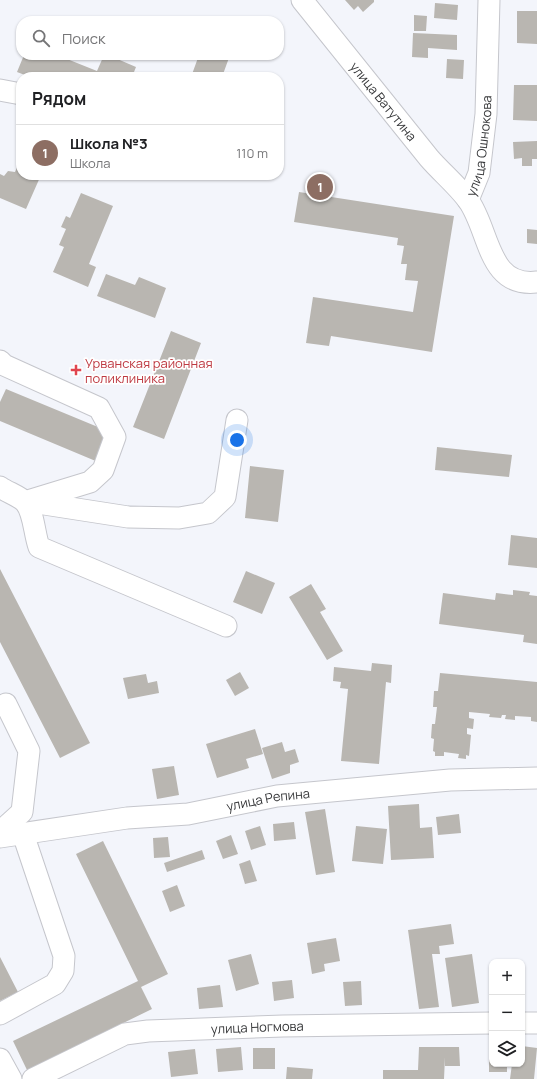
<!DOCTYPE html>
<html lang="ru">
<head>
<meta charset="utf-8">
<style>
  :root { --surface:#fff; --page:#f2f2f2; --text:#202124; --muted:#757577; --line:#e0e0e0; --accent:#ea580c }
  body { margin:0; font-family:Manrope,sans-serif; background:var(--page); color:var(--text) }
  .controls { position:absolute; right:12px; bottom:12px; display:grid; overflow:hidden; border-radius:8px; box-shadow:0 1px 3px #0004 }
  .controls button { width:36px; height:36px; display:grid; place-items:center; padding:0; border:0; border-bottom:1px solid var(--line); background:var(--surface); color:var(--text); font:20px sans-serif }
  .you { position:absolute; left:237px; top:440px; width:14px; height:14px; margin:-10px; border:3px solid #fff; border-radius:50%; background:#1a73e8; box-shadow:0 0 0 6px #1a73e833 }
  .badge { display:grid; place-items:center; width:26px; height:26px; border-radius:50%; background:var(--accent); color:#fff; font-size:13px; font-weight:700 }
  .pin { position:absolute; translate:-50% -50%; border:2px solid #fff; box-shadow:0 1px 4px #0006 }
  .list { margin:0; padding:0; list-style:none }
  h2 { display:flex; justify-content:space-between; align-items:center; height:52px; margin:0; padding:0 16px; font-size:17px }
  h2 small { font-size:13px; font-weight:400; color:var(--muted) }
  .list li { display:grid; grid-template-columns:26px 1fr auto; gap:12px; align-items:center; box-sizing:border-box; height:56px; padding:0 16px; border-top:1px solid var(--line) }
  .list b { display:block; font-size:15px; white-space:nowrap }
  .list p { margin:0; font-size:13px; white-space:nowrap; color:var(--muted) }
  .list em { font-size:13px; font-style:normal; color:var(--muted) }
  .icon { flex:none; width:22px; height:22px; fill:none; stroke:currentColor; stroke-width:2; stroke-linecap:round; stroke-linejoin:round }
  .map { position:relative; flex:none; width:537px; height:1079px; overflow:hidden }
  .search { position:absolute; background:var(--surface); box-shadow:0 1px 3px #0004; left:16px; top:16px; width:268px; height:44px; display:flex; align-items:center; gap:10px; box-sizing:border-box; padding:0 14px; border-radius:16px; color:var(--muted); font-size:15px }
  .panel { position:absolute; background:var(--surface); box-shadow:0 1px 3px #0004; left:16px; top:72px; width:268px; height:108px; border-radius:16px }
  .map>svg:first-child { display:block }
  .building { fill:#b9b6b1 }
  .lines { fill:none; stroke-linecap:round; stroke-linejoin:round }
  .minor-casing { stroke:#c5c6cc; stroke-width:23 }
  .minor { stroke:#fff; stroke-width:21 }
  .health-dot { fill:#e0444e; stroke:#fff; stroke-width:1.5 }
  .labels { text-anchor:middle; stroke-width:3.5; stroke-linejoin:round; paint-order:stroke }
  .street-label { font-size:13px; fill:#37383a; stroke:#fff }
  .health-label { font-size:13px; fill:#be3a42; stroke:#fff; text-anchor:start }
</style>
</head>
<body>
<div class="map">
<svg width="537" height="1079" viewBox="0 0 537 1079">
  <rect width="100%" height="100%" fill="#f3f5fb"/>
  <!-- building -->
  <path class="building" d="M345 0H374V2L363 12 358 6 354 10Z
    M435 3 458 5 457 20 434 18Z
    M517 11H537V44L517 43Z
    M414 15 427 16 426 31H414Z
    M413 33 457 35V50L428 48V58L412 57Z
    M24 55H57L97 71 104 55H108L136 67 132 77H30L17 72Z
    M199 55H230L222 77H191Z
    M447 59 464 60 463 79 446 78Z
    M514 85H537V121L513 120Z
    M537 141V159H532V166H522V158L514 159 513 142Z
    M21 158V175H41L26 209 0 198V174L4 176 8 171 15 172Z
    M299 192 454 216 432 352 331 336 329 346 306 343 313 297 413 312 418 281 405 280 407 264H401L404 246 397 245 398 238 294 222Z
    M81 193 113 206 89 264 96 267 88 287 53 272 64 247 59 245 66 229 61 227 66 216 70 218Z
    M527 229 537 230V244L527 243Z
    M106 274 135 285 139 277 166 288 155 318 97 296Z
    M171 331 201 343 164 439 133 427Z
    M6 389 110 432 98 462 0 421V402Z
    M437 447 512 455 509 477 435 470Z
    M250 466 284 470 278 522 245 518Z
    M511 535 537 538V568L508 565Z
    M0 569 90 743 60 758 0 642Z
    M246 571 275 583 262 614 233 602Z
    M311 584 326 609 320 612 343 651 327 660 289 597Z
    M513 590 530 592 529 595 537 596V644L523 642 524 635 439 624 443 593 495 600 496 593 513 595Z
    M372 663 392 665 391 683 386 682 379 764 341 761 348 689 340 688 341 682 333 681 334 667 371 671Z
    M240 672 249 688 235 696 226 680Z
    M440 673 537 682V722L531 721V717L515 716V720L505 719 506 715H502L501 718 489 717 490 714 469 712V718L474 719 473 729 467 728V734L471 735 469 756 466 755V759L458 758 459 754 444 752V756H435V752L433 751 434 739 431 738 432 724H435L437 707H433L434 691H438Z
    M146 674 148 683 157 681 159 693 128 699 123 678Z
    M255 729 263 754 246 759 249 768 217 778 206 744Z
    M282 742 285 752 295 749 299 762 290 765V773L272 779 262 748Z
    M174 766 179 795 157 799 152 769Z
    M419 804 420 828 432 827 434 858 391 860 388 806Z
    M325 809 335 872 316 875 305 812Z
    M459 814 461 833 438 835 436 817Z
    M294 822 296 839 274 841 273 824Z
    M260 826 266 845 251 850 245 831Z
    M356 826 387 829 383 864 352 861Z
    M231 835 238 854 223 859 216 841Z
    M168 837 170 857 154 858 153 838Z
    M103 841 168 974 141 987 152 1009 27 1070 13 1041 138 981 76 854Z
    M202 850 205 859 167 872 164 863Z
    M250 860 257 881 245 884 239 864Z
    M177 885 185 906 170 912 162 891Z
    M451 924 454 944 439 946 440 954H432L439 1007 419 1009 408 930Z
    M336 938 340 961 324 964 325 971 312 974 307 943Z
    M251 954 259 984 236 991 228 960Z
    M472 954 479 1003 452 1007 445 958Z
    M0 957 18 992 0 1001Z
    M292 980 294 998 274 1001 272 982Z
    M361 981 362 1005 345 1006 343 982Z
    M220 985 223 1007 199 1009 197 988Z
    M489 1043H492V1064H507V1072H489Z
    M522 1046 537 1048 534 1079H510L512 1064H522Z
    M241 1047 243 1070 218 1072 216 1049Z
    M419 1047H459L460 1066H445V1057L444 1079H383V1070H418Z
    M253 1048H275V1069H253Z
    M195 1049 198 1074 171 1077 168 1052Z
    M287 1067 313 1069 312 1079H286Z"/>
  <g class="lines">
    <!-- minor casing -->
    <g class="minor-casing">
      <g id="minor">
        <path id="s1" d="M302 0C344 53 387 105 429 158 441 172 457 185 468 200 490 230 487 288 537 282"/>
        <path d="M0 90 21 94"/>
        <path id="s2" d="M468 200 479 173 486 114 489 0"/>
        <path d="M0 361 4 365 99 408 115 437 103 470 90 482 31 500"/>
        <path d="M0 487C7 492 19 496 25 502 34 512 34 533 39 547L226 626"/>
        <path d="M25 501 128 517 179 518 208 513 225 497 237 420"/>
        <path d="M0 832 22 812 29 751 6 704"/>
        <path id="s3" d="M0 837 127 818 188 814 277 796 450 780 537 778"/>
        <path d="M0 1014 55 984 63 971 64 956 23 834"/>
        <path d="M522 1023H537"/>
        <path d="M0 1059 11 1079"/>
        <path id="s4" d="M33 1079 125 1034 148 1031 283 1026 492 1023"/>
      </g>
    </g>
    <!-- minor -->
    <use href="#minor" class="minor"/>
  </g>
  <!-- markers -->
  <path class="health-dot" d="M74 364h4v4h4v4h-4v4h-4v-4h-4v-4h4z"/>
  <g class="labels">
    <!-- street labels -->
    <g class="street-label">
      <text dy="5" stroke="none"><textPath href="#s1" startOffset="130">улица Ватутина</textPath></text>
      <text dy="5" stroke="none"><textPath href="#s2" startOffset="56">улица Ошнокова</textPath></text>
      <text dy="5" stroke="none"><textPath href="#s3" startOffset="271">улица Репина</textPath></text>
      <text dy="5" stroke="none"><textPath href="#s4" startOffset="235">улица Ногмова</textPath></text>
    </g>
    <!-- health labels -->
    <g class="health-label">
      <text x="85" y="368">Урванская районная<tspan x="85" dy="15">поликлиника</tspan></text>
    </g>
  </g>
</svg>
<div class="controls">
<button>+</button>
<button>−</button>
<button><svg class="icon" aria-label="layers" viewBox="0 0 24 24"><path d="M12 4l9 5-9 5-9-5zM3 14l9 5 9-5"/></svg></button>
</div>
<div class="you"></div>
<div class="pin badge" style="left:320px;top:187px;background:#8d6e63">1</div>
<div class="search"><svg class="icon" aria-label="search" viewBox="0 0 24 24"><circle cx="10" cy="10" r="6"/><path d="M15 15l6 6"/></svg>Поиск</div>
<section class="panel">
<h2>Рядом<small></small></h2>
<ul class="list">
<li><span class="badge" style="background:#8d6e63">1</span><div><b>Школа №3</b><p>Школа</p></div><em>110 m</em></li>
</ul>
</section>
</div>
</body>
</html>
